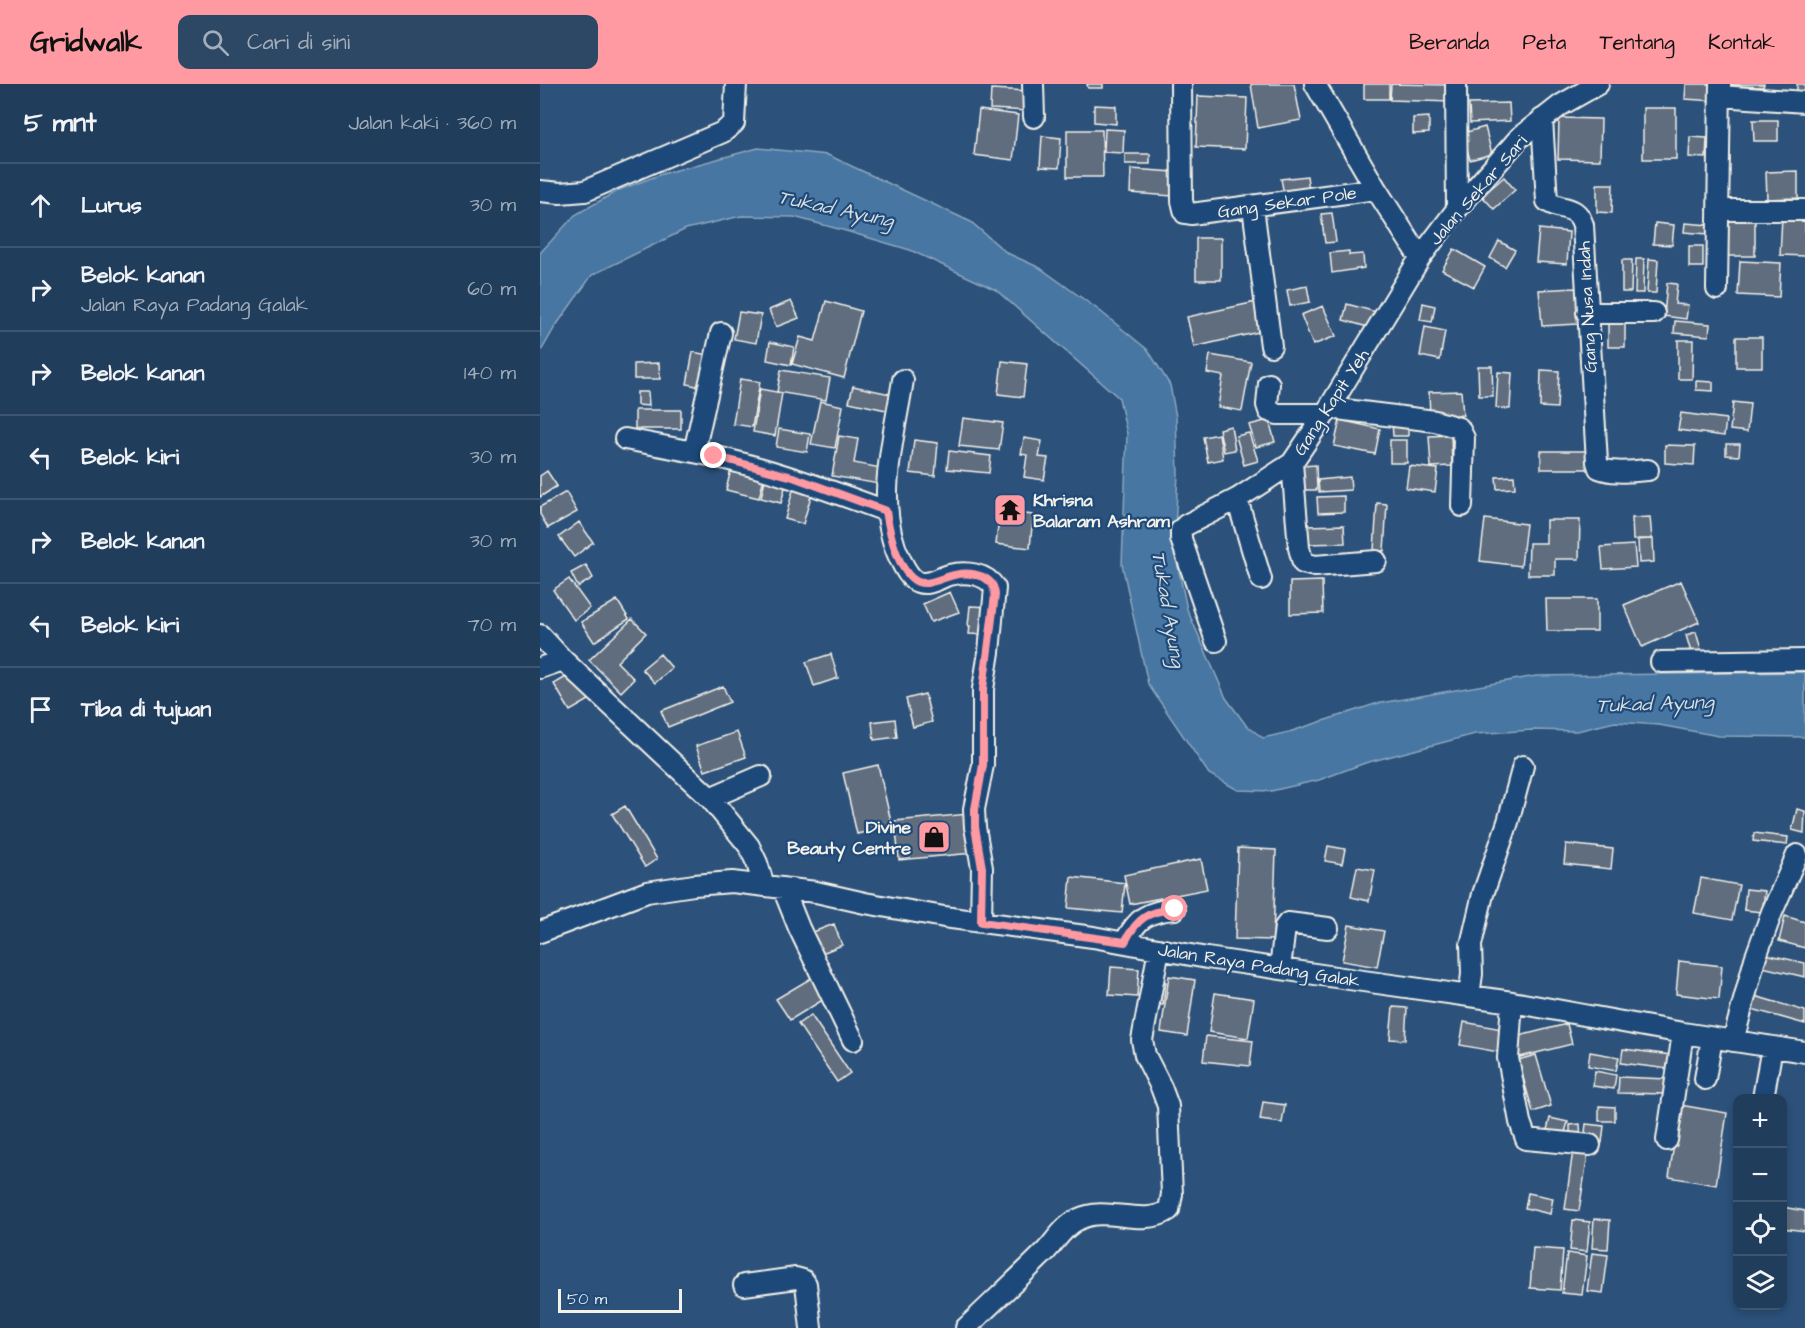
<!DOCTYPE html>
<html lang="id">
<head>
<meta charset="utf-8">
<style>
  :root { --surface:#213d5c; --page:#2d4865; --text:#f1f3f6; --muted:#a2aebb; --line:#3e5672; --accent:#ff9aa2 }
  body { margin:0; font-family:"Architects Daughter",sans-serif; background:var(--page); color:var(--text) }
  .controls { position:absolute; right:18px; bottom:18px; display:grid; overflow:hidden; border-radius:12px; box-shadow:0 3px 9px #0003 }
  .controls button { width:54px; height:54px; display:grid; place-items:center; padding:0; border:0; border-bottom:2px solid var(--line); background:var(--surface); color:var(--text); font:30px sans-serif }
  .scale { position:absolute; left:18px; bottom:15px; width:124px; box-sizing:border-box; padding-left:6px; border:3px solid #f4f1e8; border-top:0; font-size:16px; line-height:21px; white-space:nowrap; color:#f4f1e8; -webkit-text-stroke:4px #1f4a7a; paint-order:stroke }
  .stop { position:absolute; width:18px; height:18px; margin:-14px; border:4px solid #ff9aa2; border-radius:50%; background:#fff }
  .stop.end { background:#ff9aa2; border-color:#fff; box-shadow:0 2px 6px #0008 }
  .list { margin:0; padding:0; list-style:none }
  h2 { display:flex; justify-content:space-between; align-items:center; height:78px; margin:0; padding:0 24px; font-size:26px }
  h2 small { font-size:20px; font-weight:400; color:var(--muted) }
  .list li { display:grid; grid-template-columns:39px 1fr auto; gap:18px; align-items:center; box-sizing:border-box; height:84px; padding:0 24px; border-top:2px solid var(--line) }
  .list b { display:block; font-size:22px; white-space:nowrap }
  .list p { margin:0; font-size:20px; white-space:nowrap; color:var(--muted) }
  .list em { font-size:20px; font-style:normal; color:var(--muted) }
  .icon { flex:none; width:33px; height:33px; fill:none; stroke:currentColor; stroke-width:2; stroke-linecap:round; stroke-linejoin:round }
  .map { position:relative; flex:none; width:1265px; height:1244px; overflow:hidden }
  header { display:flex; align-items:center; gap:36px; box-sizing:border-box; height:84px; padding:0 30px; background:var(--accent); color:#111 }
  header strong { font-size:28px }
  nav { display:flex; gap:33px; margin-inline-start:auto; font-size:21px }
  .search { width:420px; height:54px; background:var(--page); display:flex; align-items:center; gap:15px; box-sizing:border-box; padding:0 21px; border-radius:12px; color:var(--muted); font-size:22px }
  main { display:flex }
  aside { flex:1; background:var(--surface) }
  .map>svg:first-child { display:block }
  .water { fill:#4676a2; stroke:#8ca7be; stroke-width:1.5 }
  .building { fill:#5f6d7f; stroke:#f4f1e8; stroke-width:1.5 }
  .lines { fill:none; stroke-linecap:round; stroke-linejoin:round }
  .minor-casing { stroke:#f4f1e8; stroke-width:24 }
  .minor { stroke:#1f4a7a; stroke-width:20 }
  .route { stroke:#ff9aa2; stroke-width:8 }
  .labels { text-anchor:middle; stroke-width:4.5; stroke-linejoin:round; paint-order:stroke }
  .street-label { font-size:18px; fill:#f4f1e8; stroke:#1f4a7a }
  .poi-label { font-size:18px; font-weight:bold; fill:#f4f1e8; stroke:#1f4a7a; text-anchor:start }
  .water-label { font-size:20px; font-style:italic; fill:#dadfde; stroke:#1f4a7a }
</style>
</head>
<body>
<header>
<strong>Gridwalk</strong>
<div class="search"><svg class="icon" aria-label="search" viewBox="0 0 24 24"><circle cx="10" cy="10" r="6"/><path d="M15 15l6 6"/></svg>Cari di sini</div>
<nav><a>Beranda</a><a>Peta</a><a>Tentang</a><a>Kontak</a></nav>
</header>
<main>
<aside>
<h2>5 mnt<small>Jalan kaki · 360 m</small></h2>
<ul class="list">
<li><svg class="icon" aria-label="ahead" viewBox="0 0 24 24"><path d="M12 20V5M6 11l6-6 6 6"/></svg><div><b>Lurus</b></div><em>30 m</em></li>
<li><svg class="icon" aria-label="right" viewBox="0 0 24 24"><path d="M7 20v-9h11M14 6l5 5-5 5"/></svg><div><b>Belok kanan</b><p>Jalan Raya Padang Galak</p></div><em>60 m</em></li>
<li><svg class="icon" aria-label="right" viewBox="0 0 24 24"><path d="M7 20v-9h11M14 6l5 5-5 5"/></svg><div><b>Belok kanan</b></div><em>140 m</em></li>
<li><svg class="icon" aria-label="left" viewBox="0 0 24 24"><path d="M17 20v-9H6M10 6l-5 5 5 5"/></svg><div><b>Belok kiri</b></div><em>30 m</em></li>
<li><svg class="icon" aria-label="right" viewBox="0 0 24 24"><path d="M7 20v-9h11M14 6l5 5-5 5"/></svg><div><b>Belok kanan</b></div><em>30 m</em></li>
<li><svg class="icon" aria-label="left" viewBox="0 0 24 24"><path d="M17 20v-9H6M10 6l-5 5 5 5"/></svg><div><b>Belok kiri</b></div><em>70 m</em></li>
<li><svg class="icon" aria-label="arrive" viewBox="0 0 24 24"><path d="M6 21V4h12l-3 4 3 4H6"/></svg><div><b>Tiba di tujuan</b></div></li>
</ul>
</aside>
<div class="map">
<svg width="1265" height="1244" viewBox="0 0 1265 1244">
  <rect width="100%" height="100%" fill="#2c517b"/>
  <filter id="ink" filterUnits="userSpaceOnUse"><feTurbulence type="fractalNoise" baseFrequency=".0167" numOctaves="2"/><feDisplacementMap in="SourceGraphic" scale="12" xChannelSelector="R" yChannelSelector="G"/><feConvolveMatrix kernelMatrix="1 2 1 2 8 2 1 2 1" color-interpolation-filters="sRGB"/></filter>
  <g filter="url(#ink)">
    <!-- water -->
    <path class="water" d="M218 64 288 71 431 138 467 169 500 184 560 227 608 266 630 301 636 333 638 390 634 464 647 525 686 614 706 641 723 654 749 648 835 620 996 592 1265 588V653L1179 652 1119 641 1075 638 1037 647 992 646 935 650 825 679 779 696 731 707 698 706 669 690 608 600 582 480 587 350 579 314 456 206 370 166 306 147 254 133 201 132 146 145 52 191 15 243 0 269V169L35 131 79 106 122 90Z"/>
    <!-- building -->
    <path class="building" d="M547 0H563V4H548Z
      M711 0H754L761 36 718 44Z
      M824 0H849V15H824Z
      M851 0 914 1 913 18 850 16Z
      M1146 0H1176L1175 17 1145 15Z
      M1192 0H1224L1223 3 1192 2Z
      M1257 0H1265V11L1257 10Z
      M451 5 489 7 488 27 450 25Z
      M658 12 707 14 705 65 656 63Z
      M969 19 970 37 930 39 929 20Z
      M554 21 576 22V40L554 38Z
      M1103 24H1136V75H1103Z
      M439 26 478 31 473 76 434 71Z
      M889 33V49L873 50V34Z
      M1019 34 1061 35 1060 76 1018 75Z
      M1213 36H1238V57H1214Z
      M945 43 952 70 930 76 923 49Z
      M565 45 584 46 583 69 564 68Z
      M527 46H562L563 93H527Z
      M502 52 521 54 519 84 500 83Z
      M1150 53 1167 54 1166 74 1149 73Z
      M585 70H610V80H585Z
      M591 85 635 88 633 112 590 109Z
      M1258 87V114L1227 115 1226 88Z
      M767 92 769 106 744 110 741 95Z
      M964 93 975 106 954 125 942 112Z
      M1057 100H1073L1072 129 1057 128Z
      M792 129 796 158 785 159 781 130Z
      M1242 133H1265V172L1240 171Z
      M1184 135H1215V172H1184Z
      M1115 139 1134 141 1132 161 1113 160Z
      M1145 139 1169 141 1168 150 1144 148Z
      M999 145 1029 148 1027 180 996 178Z
      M656 154H681V196H656Z
      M959 157 975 166 965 183 950 174Z
      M1149 162H1163V183H1149Z
      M914 165 945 183 934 203 902 186Z
      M809 167V171L823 170 824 184 792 189 790 169Z
      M1096 175H1104L1103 209H1095Z
      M1109 175 1118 176 1116 209H1107Z
      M1082 176H1092L1091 208H1082Z
      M1200 177 1241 179 1239 213 1198 211Z
      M1127 199 1137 200 1135 220 1148 221 1146 235 1124 232Z
      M767 202 770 218 750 222 747 206Z
      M1036 204 1038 240 1002 242 999 206Z
      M251 217 259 234 236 243 229 226Z
      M286 217 321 227 304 294 252 280 260 253 275 257Z
      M716 218 723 247 654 263 647 233Z
      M883 219 895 222 892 238 880 236Z
      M807 220 836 228 831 244 803 236Z
      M783 222 796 252 773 261 761 231Z
      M199 228 221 231 216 259 194 255Z
      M1068 237H1085V263H1068Z
      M1135 237 1170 240 1169 252 1134 249Z
      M885 243 905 247 900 276 880 272Z
      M1196 253H1222V283H1196Z
      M1138 256H1153L1152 295H1138Z
      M230 258 254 263 251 281 227 276Z
      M153 268 168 271 161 303 147 300Z
      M670 271 711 278 702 327 678 323 683 292 667 289Z
      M462 277 487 280 483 313 458 310Z
      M119 279 120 295H94V280Z
      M938 282H952L953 312H939Z
      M241 286 290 294 286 316 237 308Z
      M1001 286 1019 287 1017 324 1000 323Z
      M958 288 972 289 970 325 956 324Z
      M200 295 220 298 212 343 193 340Z
      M1156 297 1173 298V307L1156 306Z
      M313 302 355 311 351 327 309 318Z
      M220 305 242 309 235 352 213 348Z
      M921 307 923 331 890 332 889 308Z
      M97 308H108L109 322 97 321Z
      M280 317 303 322 295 364 271 360Z
      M1193 318 1210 320 1207 348 1190 346Z
      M95 326H141V345H95Z
      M1141 329 1186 335 1184 352 1138 346Z
      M423 334 463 339 459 366 419 362Z
      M729 336 735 358 716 363 709 341Z
      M800 336 840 345 835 370 794 362Z
      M852 337H868V352H853Z
      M691 342 695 366 684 368 679 345Z
      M239 345 270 350 267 368 236 363Z
      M709 349 718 377 704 381 696 352Z
      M679 350 683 375 668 378 663 353Z
      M911 351 912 382 891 383 889 352Z
      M299 352 318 355 314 379 341 384 339 400 292 392Z
      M484 354 502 357 499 373 508 374 504 396 484 393 487 371 481 370Z
      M374 356 398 359 395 392 370 389Z
      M850 356H867V379H850Z
      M1186 360H1200L1199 372 1186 371Z
      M1125 361 1155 362 1154 381 1125 379Z
      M409 367 451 372 449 389 407 385Z
      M1001 367H1049V385H1001Z
      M192 381 225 389 219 414 186 406Z
      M776 381 777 406H762V382Z
      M869 382 898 385 895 408 866 404Z
      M7 387 17 402 0 413V392Z
      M226 391 247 396 241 419 221 414Z
      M974 392 975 404 957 405 956 393Z
      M810 393 811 406 779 408 778 396Z
      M255 399 273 405 263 440 245 435Z
      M26 408 37 428 8 444 0 430V423Z
      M804 412V428L778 429 777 413Z
      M837 419 847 420 844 467 834 466Z
      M460 427 493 431 490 464 456 460Z
      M1110 433 1112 455 1093 456 1092 434Z
      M945 435 986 440 981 482 940 477Z
      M1006 436H1040L1039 475H1015V491H988L989 459H1006Z
      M39 438 53 458 34 473 19 453Z
      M804 441 805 459 767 460 766 442Z
      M1098 455H1113L1114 478 1099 479Z
      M1094 461 1096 483 1063 485 1061 463Z
      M46 481 53 494 38 503 31 489Z
      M29 495 50 524 34 536 13 506Z
      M782 497 783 529 750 530V498Z
      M1141 497 1159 538 1102 563 1084 521Z
      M410 508 419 528 391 538 383 520Z
      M1006 515H1057V547H1007Z
      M77 516 89 535 54 558 41 538Z
      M430 522 450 523 448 551 429 550 430 542H428Z
      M92 535 106 549 77 578 94 595 81 608 49 576Z
      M1156 548 1162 569 1152 572 1146 551Z
      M120 570 132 584 115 599 102 585Z
      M291 570 298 594 274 602 266 578Z
      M33 589 49 616 30 627 14 600Z
      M183 602 190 618 128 643 121 627Z
      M385 610 392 638 373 643 366 615Z
      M355 635 357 653 334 656 332 638Z
      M197 648 206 673 165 687 156 662Z
      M338 681 352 742 317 750 303 689Z
      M85 722 117 775 105 783 72 730Z
      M1257 725 1265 727 1264 749 1252 746Z
      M429 730 433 769 359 776 355 737Z
      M1214 749 1248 753 1247 761 1213 757Z
      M1026 760 1073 765 1071 785 1024 780Z
      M788 762 805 765 802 780 785 777Z
      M698 764 736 766 733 856 695 855Z
      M661 775 667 805 590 820 584 791Z
      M817 783 835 786 829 817 811 813Z
      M531 793 585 799 582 829 528 824Z
      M1161 794 1199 801 1192 836 1154 829Z
      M1206 805 1225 807 1222 828 1204 826Z
      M1245 832 1265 838V864L1239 857Z
      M294 840 302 861 277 871 268 850Z
      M809 841 844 847 837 883 802 877Z
      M1221 869 1265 879V893L1218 882Z
      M1139 877 1182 882 1179 915 1136 910Z
      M571 883 599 885 597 913 569 911Z
      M629 892 655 896 647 952 621 948Z
      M273 893 286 914 250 936 236 915Z
      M615 896 626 898 623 921 612 920Z
      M675 909 714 915 708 954 669 948Z
      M1215 912 1265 927V940L1212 925Z
      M853 923 867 924 865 956 850 955Z
      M271 931 310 989 297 998 258 940Z
      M924 938 962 945 958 968 920 961Z
      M1027 940 1032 960 980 973 975 953Z
      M666 952 713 957 710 982 663 977Z
      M1083 965 1131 971 1129 985 1081 979Z
      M1050 968 1079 973 1076 987 1048 982Z
      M996 971 1011 1022 993 1028 978 976Z
      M1055 987 1076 991 1074 1005 1053 1002Z
      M1079 993 1128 995V1010L1078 1009Z
      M723 1018 745 1021 742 1039 720 1036Z
      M1140 1021 1187 1029 1176 1101 1129 1093Z
      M1059 1022 1075 1023V1037H1059Z
      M1010 1034 1028 1038 1023 1055 1006 1050Z
      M1040 1040 1041 1055H1030V1041Z
      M1046 1040 1064 1042 1062 1059 1044 1057Z
      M1033 1066 1048 1069 1039 1127 1025 1125Z
      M988 1109 1013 1114 1010 1130 985 1124Z
      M1242 1123 1265 1127V1147L1242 1144Z
      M1054 1135 1070 1136 1068 1165 1052 1164Z
      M1033 1136 1050 1138 1047 1168 1030 1166Z
      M993 1164 1023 1166 1020 1206 990 1204Z
      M1027 1169 1047 1172 1042 1211 1022 1209Z
      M1052 1169 1068 1171 1063 1209 1047 1207Z"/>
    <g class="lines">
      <!-- minor casing -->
      <g class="minor-casing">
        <path id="minor" d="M493 0 494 33
          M641 0 642 117 645 129 651 130 836 105
          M775 0 836 105 880 174
          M916 0 917 125
          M1180 12 1265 18
          M1002 35 1007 117C1022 128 1036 119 1043 141L1057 378 1059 384C1074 390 1091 387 1108 386
          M0 107 20 109 45 107 183 48 194 39 196 0
          M713 123 731 262
          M1178 126H1265
          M1177 205 1180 0
          M1047 229H1114
          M181 249 154 368C220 381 283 404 346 427
          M363 296C354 355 333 422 361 477 365 485 370 495 378 498 389 502 399 494 409 491 425 487 446 489 455 504L449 568 443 605V681L434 725 435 743 442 784 441 838
          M729 300 727 321 729 327 737 330H784
          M789 324 895 337 919 344 924 354 922 422
          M85 355 154 368
          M752 379 759 464 763 479 775 482 836 477
          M697 415 721 495
          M0 551 23 576 170 714 209 762 217 779 224 802
          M676 557 641 455V446L646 441 697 415 752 379 789 324 880 174 917 125 980 53 1021 21 1058 0
          M1121 578 1265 576
          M0 584 23 576
          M170 714 221 692
          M243 804 259 844 313 956
          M0 848 107 808 154 801 192 798 276 808 325 819 404 833 553 853 667 874 809 895 972 918 1143 949 1265 968
          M585 858C597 834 608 827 635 825
          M740 884 745 843 748 839 788 844
          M929 912 932 890 931 861 943 810 968 738 983 682
          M972 918 968 974 980 1038 986 1055 1050 1061
          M1193 957 1215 875 1232 828 1257 771
          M1165 995 1172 954
          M1223 1014 1232 963
          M1127 1056 1143 949
          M204 1201 256 1194 263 1196 266 1200 271 1244
          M426 1244C453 1218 480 1193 506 1167 516 1156 525 1141 539 1135 567 1121 603 1144 629 1126L632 1110 628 1022 621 1003 605 971 602 956 619 865"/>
      </g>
      <!-- minor -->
      <use href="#minor" class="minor"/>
    </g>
  </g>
  <g class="lines" filter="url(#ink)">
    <!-- route -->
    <path class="route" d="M174 372 253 393 346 427C349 446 358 490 378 498 395 504 415 481 443 493 451 497 454 501 455 511L443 605V681L435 725V743L442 784 441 838 585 858C597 834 608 827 635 825"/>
  </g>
  <!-- icons -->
  <defs>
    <g id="temple-square" transform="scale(1.725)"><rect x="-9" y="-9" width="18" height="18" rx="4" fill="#ff9aa2" stroke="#1f4a7a"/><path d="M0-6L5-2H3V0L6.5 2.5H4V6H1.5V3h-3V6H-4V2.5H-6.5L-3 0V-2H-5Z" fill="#111"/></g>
    <g id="shop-square" transform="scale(1.725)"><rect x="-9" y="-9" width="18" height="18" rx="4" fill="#ff9aa2" stroke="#1f4a7a"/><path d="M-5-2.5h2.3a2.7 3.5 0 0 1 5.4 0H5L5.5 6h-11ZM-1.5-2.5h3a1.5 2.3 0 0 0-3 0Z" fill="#111"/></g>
  </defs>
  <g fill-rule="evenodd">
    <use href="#temple-square" x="470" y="426"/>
    <use href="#shop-square" x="394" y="753"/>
  </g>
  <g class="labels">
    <!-- street labels -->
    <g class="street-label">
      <text transform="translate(938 106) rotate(-49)" y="6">Jalan Sekar Sari</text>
      <text transform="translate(747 118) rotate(-8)" y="6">Gang Sekar Pole</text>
      <text transform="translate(1047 223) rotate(-93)" y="6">Gang Nusa Indah</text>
      <text transform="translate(791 318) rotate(-57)" y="6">Gang Kapit Yeh</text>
      <text transform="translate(719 881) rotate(9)" y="6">Jalan Raya Padang Galak</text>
    </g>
    <!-- poi labels -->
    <g class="poi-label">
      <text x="493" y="422">Khrisna<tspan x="493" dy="21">Balaram Ashram</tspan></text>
      <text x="371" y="749" text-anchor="end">Divine<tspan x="371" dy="21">Beauty Centre</tspan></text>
    </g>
    <!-- water labels -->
    <g class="water-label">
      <text transform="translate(296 124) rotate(12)" y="7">Tukad Ayung</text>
      <text transform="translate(629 525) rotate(80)" y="7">Tukad Ayung</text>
      <text transform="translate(1115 619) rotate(-2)" y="7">Tukad Ayung</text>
    </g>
  </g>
</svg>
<div class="controls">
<button>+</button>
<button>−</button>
<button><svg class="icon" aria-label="locate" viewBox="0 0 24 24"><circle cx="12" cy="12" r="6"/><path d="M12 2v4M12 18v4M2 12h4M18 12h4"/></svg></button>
<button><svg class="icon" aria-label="layers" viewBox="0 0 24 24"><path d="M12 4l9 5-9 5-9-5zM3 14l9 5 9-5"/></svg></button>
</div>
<div class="scale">50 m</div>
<div class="stop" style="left:635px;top:825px"></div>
<div class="stop end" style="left:174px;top:372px"></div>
</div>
</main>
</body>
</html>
